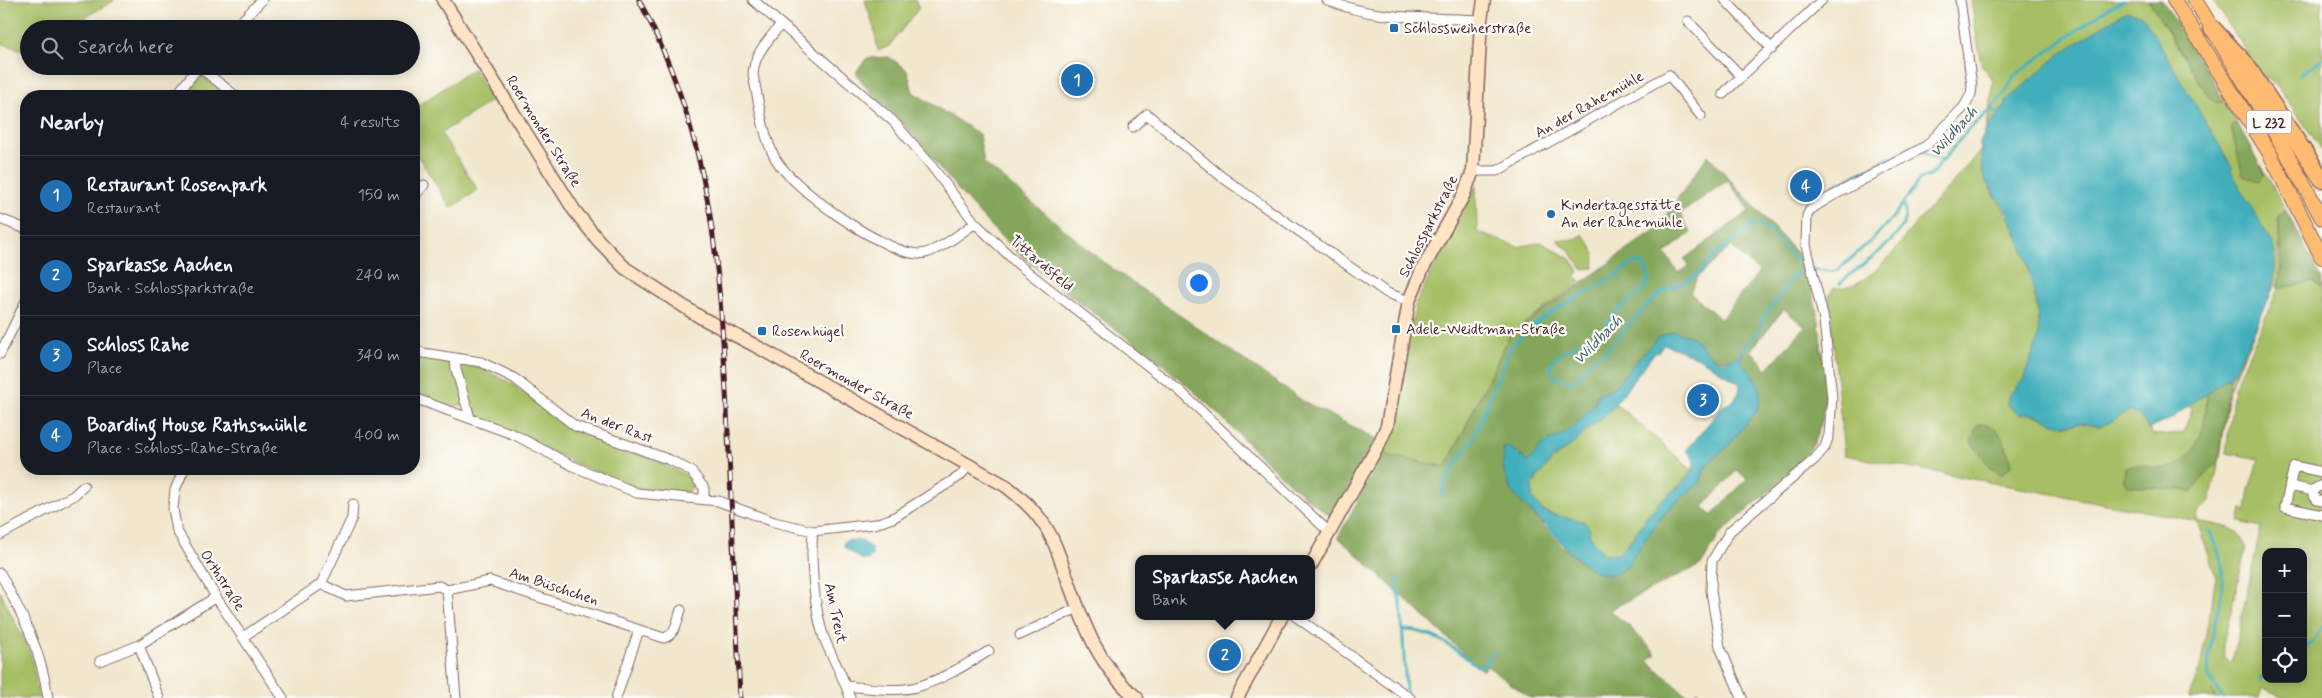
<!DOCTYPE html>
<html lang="en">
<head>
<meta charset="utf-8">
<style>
  :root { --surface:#171b24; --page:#20242c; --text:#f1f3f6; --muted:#9ea1a6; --line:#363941; --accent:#1f6fb2 }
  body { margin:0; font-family:Mynerve,sans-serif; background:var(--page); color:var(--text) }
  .controls { position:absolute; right:15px; bottom:15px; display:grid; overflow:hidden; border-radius:10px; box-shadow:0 2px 12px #0003 }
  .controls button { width:45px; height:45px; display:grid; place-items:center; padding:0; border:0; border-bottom:1px solid var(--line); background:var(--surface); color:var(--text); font:25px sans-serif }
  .you { position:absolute; left:1198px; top:282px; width:18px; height:18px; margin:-12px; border:4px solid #fff; border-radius:50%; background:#1a73e8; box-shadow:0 0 0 8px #1a73e833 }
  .badge { display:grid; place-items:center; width:32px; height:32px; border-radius:50%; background:var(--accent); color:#fff; font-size:16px; font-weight:700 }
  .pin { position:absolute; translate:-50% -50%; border:2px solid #fff; box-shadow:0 1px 5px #0006 }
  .popup { position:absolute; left:1135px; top:555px; width:180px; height:65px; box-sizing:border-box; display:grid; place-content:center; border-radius:10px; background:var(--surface); filter:drop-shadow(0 1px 4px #0005); font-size:16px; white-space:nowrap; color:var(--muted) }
  .popup b { font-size:19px; color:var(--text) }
  .popup::after { content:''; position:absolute; left:50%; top:100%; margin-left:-10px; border:10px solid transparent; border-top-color:var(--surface) }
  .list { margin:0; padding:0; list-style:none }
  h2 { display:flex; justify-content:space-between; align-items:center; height:65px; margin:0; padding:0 20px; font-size:21px }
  h2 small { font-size:16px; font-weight:400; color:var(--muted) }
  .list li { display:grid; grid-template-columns:32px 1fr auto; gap:15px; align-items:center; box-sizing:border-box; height:80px; padding:0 20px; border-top:1px solid var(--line) }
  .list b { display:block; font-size:19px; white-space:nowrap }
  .list p { margin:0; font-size:16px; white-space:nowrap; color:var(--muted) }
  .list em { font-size:16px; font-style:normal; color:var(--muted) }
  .icon { flex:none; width:28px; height:28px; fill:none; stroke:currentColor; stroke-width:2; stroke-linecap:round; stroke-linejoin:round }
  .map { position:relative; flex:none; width:2322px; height:698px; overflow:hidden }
  .search { position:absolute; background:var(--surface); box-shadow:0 2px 12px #0003; left:20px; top:20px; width:400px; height:55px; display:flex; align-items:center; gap:12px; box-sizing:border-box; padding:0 18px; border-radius:28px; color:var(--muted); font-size:19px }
  .panel { position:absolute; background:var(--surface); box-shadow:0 2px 12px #0003; left:20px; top:90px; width:400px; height:385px; border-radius:20px }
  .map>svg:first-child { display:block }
  .green { fill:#a6bf65; stroke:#786f48; fill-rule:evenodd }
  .forest { fill:#84a65a; stroke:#676242; fill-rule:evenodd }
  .water { fill:#3fafbb; stroke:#446773; fill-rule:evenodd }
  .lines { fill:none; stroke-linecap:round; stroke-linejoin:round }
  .stream { stroke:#3fafbb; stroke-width:3 }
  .street-casing { stroke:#846564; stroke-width:11 }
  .secondary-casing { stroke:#846564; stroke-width:15 }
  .primary-casing { stroke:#846564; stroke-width:16 }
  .highway-casing { stroke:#846564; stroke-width:19 }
  .street { stroke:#fff; stroke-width:9 }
  .secondary { stroke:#ffe4c6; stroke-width:12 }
  .primary { stroke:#ffbb71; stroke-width:14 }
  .highway { stroke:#ffbb71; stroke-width:16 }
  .rail-casing { stroke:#4a1f2b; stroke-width:5 }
  .rail { stroke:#fdfcf7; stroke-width:3; stroke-dasharray:9; stroke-linecap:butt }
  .poi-dot { fill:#1f6fb2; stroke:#fdfcf7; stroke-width:2 }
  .labels { text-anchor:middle; stroke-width:4.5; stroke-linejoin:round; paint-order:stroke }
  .shield { fill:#fdfcf7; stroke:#806168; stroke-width:1 }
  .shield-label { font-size:14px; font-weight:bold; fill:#4a1f2b }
  .poi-label { font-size:15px; fill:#4a1f2b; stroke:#fdfcf7; text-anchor:start }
  .street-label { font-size:15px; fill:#4a1f2b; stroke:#fdfcf7 }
  .water-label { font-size:16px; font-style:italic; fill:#45606c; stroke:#fdfcf7 }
</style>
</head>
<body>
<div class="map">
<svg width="2322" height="698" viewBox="0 0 2322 698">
  <rect width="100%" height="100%" fill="#fdfcf7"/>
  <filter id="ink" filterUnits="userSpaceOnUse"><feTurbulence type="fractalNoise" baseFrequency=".02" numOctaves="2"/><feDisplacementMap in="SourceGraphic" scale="10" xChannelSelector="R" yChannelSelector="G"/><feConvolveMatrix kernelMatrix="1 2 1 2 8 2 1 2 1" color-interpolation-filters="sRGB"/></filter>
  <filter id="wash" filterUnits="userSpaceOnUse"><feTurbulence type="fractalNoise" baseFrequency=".0096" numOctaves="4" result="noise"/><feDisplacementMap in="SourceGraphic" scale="20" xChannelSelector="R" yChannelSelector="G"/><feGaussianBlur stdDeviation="1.12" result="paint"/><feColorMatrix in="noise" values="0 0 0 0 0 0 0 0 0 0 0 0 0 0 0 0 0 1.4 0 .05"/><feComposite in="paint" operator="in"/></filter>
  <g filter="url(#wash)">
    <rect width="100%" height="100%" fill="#f1e7cd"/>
    <!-- green -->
    <path class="green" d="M0 0H115L65 29H29V50L26 51 0 43Z
      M865 0H915L919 8 889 46 878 51 874 28Z
      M1971 0H2149L2182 55 2195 71 2202 86 2217 103 2223 101 2238 124 2232 125C2230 148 2250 160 2265 175L2261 165 2286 211 2279 215C2277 240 2283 263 2278 288L2314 281 2322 289V698H2286L2263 688 2260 698H2216L2211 690 2215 698H2188L2200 668 2216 577 2197 521 1844 455 1829 295 1834 288C1861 291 1893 256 1906 235L1981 150 1984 179 2015 228 2026 258 2037 306 2039 336 2036 351 2023 380 2008 396 2028 413 2067 426 2078 423 2101 426 2125 412 2134 411 2141 415 2153 435 2183 433 2192 410 2006 105 1987 127 1993 81 1981 64ZM2275 284 2278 289 2234 388 2226 453 2259 459 2249 489 2246 511 2242 510 2239 522 2261 527 2232 663 2224 658 2223 644 2246 548C2241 524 2218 526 2197 521L2198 513 2210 501 2221 453 2229 390ZM2266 552H2303V679H2266Z
      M2213 0H2322V150L2276 84 2261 74Z
      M473 69 493 100 441 133 478 190 451 208 414 150V108Z
      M200 76 204 77 228 96H184Z
      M1476 185 1477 232 1518 247 1541 242 1572 260 1579 271 1576 276 1581 281 1510 335 1446 467 1383 454 1392 427 1416 303Z
      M1582 234C1592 242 1597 256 1594 268L1582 269 1569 250 1557 240C1567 238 1575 243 1582 234Z
      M414 353 446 362 478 367 511 383 574 431 635 451 690 477 692 488 686 494 638 489 575 463 484 419 472 408 460 405 452 408 414 394Z
      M1616 404 1692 470C1682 485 1668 494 1656 506 1628 535 1615 593 1583 521 1463 506 1587 438 1616 404Z
      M0 591 31 655 39 698H0Z"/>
    <!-- forest -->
    <path class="forest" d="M2149 0H2162L2217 87 2223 101 2218 103 2210 99Z
      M889 57 907 70 913 92 979 134 984 163 1110 267 1303 401 1377 439 1333 518C1277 479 1234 425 1182 381 1131 337 1072 301 1022 256 977 217 942 169 903 124 888 107 866 93 856 72L867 58Z
      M2238 124 2265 175 2259 181 2243 176 2232 131V125Z
      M1708 155 1806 264 1819 321 1826 396 1822 421 1813 445 1805 456 1791 472 1720 534 1702 564 1609 610 1629 626 1656 654 1648 661 1690 698 1698 691 1706 698H1530L1487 666 1483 671 1338 537 1383 454 1446 467 1510 335 1657 228ZM1728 180 1749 211 1684 259 1688 266 1678 273 1665 253 1691 233 1680 214ZM1731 246 1759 272 1721 319 1690 293 1697 278ZM1784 309 1805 327 1767 369 1751 350ZM1657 338 1697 342C1708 357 1725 369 1741 351L1743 352 1740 361 1760 402 1755 412 1732 441 1711 460 1704 470 1701 482 1675 503 1660 519 1625 568 1587 564 1581 562 1561 545 1509 487 1518 451 1527 463C1544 446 1594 418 1596 396L1613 388ZM1737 470 1747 479 1712 515 1703 507Z
      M2286 211 2322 279V289L2313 281 2278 289 2282 262 2278 219 2279 215Z
      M2231 364 2229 388 2218 464 2209 469 2192 491 2129 486 2124 482 2125 467C2140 462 2156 471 2170 467 2204 457 2209 410 2206 381Z
      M1985 424C2002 426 2008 451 2011 466L2002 474 1992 469 1971 442 1977 426Z"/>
    <!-- water -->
    <path class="water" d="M2126 11 2138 14 2144 18 2232 167 2231 171 2272 244 2275 253V274L2270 296 2234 373 2171 419 2148 429C2128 390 2120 428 2095 426 2090 426 2086 423 2080 423 2072 423 2066 427 2057 424 2044 420 2036 411 2021 415L2007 405 2008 396 2023 380 2039 336 2037 306 2026 258 2009 215 1984 179 1982 168 1980 143 1987 127 2006 105V101L2060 54Z
      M1674 331C1679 333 1685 334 1690 336 1706 344 1717 379 1741 351L1743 352 1740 361 1750 370 1760 388V402L1756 412 1725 449 1711 460 1704 470 1701 482 1675 503 1660 519 1625 568C1619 572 1612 577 1604 574 1581 568 1561 542 1545 525 1533 512 1516 502 1509 485 1502 472 1503 462 1504 448L1509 446 1528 462 1544 443 1562 435 1577 423 1595 403 1599 392 1605 393 1613 388 1657 338ZM1664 344 1699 358 1740 384 1739 393 1732 402 1723 406 1686 451C1692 456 1695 460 1693 468 1687 485 1666 494 1655 507 1641 523 1633 542 1616 555L1602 553 1589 534 1590 529 1583 521 1549 514 1542 510 1532 498V484L1553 458 1577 441 1594 423 1608 413 1656 351 1658 352Z
      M848 540 862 541 872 549V556L868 560 861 559 844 547V542Z"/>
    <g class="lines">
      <!-- stream -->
      <path class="stream" d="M2300 75 2322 59
        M1991 109 2000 116
        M1832 187 1916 144 1928 155 1943 160
        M1840 284C1856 265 1918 235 1903 204
        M1742 351 1761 328 1766 312C1784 300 1784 273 1806 269
        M1441 496 1448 476 1473 439 1511 346 1531 327 1550 313 1620 273C1627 267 1633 261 1642 263 1646 268 1650 274 1648 281 1643 295 1625 302 1615 313 1607 322 1604 332 1592 338 1583 344 1570 346 1561 353 1540 369 1554 382 1576 380L1588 363 1606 351 1648 304 1664 291 1685 282 1703 270 1711 259 1753 224C1767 220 1791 259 1804 267 1809 271 1817 269 1823 270 1829 272 1832 272 1838 270L1876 236 1894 216 1919 180 1930 176 1967 131 1991 109 2007 90 2014 76 2102 12 2123 0
        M2209 530 2222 561V589L2209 654 2208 676 2223 698
        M1400 578 1396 585 1401 604 1406 692
        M1402 630C1432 629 1455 649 1477 666L1484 665 1493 652
        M2303 649 2313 642 2322 626
        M2260 680 2266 674"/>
    </g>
  </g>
  <g filter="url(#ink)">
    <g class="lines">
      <!-- street casing -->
      <g class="street-casing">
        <path id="street" d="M753 0 893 121 930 164 975 223 1019 265 1180 391 1329 532
          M1327 0C1376 21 1429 17 1481 20
          M1725 0 1772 49
          M1688 21 1742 77
          M781 24C768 41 754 53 753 75 759 102 762 132 774 156 789 187 885 254 919 254 935 254 963 232 975 223
          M234 29 262 0
          M199 67 236 96
          M1723 94 1822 0
          M176 96 199 66
          M1133 127 1147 114 1222 177 1387 293 1409 301
          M1473 171H1497L1669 75 1701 116
          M414 197 424 185
          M0 219 26 229
          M414 349 423 353 481 362 514 378 575 426 670 460 691 471 704 488V500
          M0 354 26 301
          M455 358 456 369 470 418
          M414 398 515 435 573 466 637 493 718 501 774 522 813 531 875 524 893 518 960 476 969 465
          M184 469 175 490 173 509 177 531 216 597 283 698
          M2322 472 2294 466 2285 507 2322 515
          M2322 485 2314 489 2313 495 2317 500 2322 501
          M2290 486 2313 491
          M813 531C810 561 814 608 824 638 832 658 844 677 850 698
          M0 535 73 496 84 486
          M0 573C22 614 42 652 48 698
          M321 584 346 596 439 586 447 590
          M1295 616 1410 698
          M1020 635 1078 608
          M243 637 321 584 352 518 353 504
          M139 645 159 698
          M100 661 139 645 216 597
          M846 686C870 688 897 693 920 686 945 678 967 664 989 651
          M456 698 447 590 490 581 664 638C676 634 677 621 681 610
          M616 698 639 630
          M1742 698 1720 647 1711 591 1712 561 1730 531 1815 459 1825 447 1829 435 1832 398 1824 320 1806 245 1807 216 1810 210 1827 199 1926 146 1964 107 1971 94 1972 86 1960 0"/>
      </g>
      <!-- secondary casing -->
      <g class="secondary-casing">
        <path id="secondary" d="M443 0 574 210 598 240 625 268 700 317 754 345 1006 486C1020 497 1033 508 1043 523 1053 537 1059 555 1065 572 1082 619 1096 665 1137 698
          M1311 565 1379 444 1387 426 1409 301 1422 270 1463 196 1473 171 1481 20 1484 0
          M1237 698 1282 616"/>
      </g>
      <!-- primary casing -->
      <g class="primary-casing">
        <path id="primary" d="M2174 0 2269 152 2322 257
          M2195 0 2281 143 2322 218"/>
      </g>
      <!-- highway casing -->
      <g class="highway-casing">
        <path id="highway" d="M2212 28 2244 62 2322 179"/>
      </g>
      <!-- street -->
      <use href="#street" class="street"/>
      <!-- secondary -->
      <use href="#secondary" class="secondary"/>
      <!-- primary -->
      <use href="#primary" class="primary"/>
      <!-- highway -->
      <use href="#highway" class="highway"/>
      <!-- rail casing -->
      <g class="rail-casing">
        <path id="rail" d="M639 0C712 137 719 260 727 410 732 506 736 602 740 698"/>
      </g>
      <!-- rail -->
      <use href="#rail" class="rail"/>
    </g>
  </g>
  <!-- markers -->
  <g class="poi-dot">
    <rect x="1389" y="23" width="10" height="10" rx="2.5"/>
    <circle cx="1551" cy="214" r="5"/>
    <rect x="1391" y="324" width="10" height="10" rx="2.5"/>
    <rect x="757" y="326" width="10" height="10" rx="2.5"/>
  </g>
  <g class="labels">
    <!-- shield labels -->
    <rect class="shield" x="2246.5" y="110.5" width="45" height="23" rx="4"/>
    <g class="shield-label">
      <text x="2269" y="127">L 232</text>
    </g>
    <!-- poi labels -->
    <g class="poi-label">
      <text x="1404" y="33">Schlossweiherstraße</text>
      <text x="1561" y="210">Kindertagesstätte<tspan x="1561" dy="17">An der Rahemühle</tspan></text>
      <text x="1406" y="334">Adele-Weidtman-Straße</text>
      <text x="772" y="336">Rosenhügel</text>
    </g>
    <!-- street labels -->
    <g class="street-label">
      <text transform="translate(1589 104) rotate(-29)" y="5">An der Rahemühle</text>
      <text transform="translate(544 131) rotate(58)" y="5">Roermonder Straße</text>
      <text transform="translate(1428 226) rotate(-63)" y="5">Schlossparkstraße</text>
      <text transform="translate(1042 263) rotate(40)" y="5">Tittardsfeld</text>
      <text transform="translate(857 384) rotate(29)" y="5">Roermonder Straße</text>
      <text transform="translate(617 425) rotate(21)" y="5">An der Rast</text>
      <text transform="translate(223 580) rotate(57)" y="5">Orthstraße</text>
      <text transform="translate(554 586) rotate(18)" y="5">Am Büschchen</text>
      <text transform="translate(836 613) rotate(78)" y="5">Am Treut</text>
    </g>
    <!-- water labels -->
    <g class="water-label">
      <text transform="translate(1953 131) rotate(-48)" y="6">Wildbach</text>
      <text transform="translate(1597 339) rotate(-45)" y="6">Wildbach</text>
    </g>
  </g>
</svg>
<div class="controls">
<button>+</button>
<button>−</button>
<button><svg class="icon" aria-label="locate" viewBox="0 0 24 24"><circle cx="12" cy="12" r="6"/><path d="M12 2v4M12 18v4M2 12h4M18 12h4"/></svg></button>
</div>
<div class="you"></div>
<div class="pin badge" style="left:1077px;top:80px">1</div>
<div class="pin badge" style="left:1225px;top:655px">2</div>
<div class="popup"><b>Sparkasse Aachen</b>Bank</div>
<div class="pin badge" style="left:1703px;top:400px">3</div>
<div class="pin badge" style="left:1806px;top:186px">4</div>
<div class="search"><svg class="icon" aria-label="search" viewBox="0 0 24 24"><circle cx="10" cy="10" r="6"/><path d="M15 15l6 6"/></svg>Search here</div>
<section class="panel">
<h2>Nearby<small>4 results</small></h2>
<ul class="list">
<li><span class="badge">1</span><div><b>Restaurant Rosenpark</b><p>Restaurant</p></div><em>150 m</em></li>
<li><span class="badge">2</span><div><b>Sparkasse Aachen</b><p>Bank · Schlossparkstraße</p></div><em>240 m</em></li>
<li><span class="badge">3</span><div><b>Schloss Rahe</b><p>Place</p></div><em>340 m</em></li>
<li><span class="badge">4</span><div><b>Boarding House Rathsmühle</b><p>Place · Schloss-Rahe-Straße</p></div><em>400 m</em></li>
</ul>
</section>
</div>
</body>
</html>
